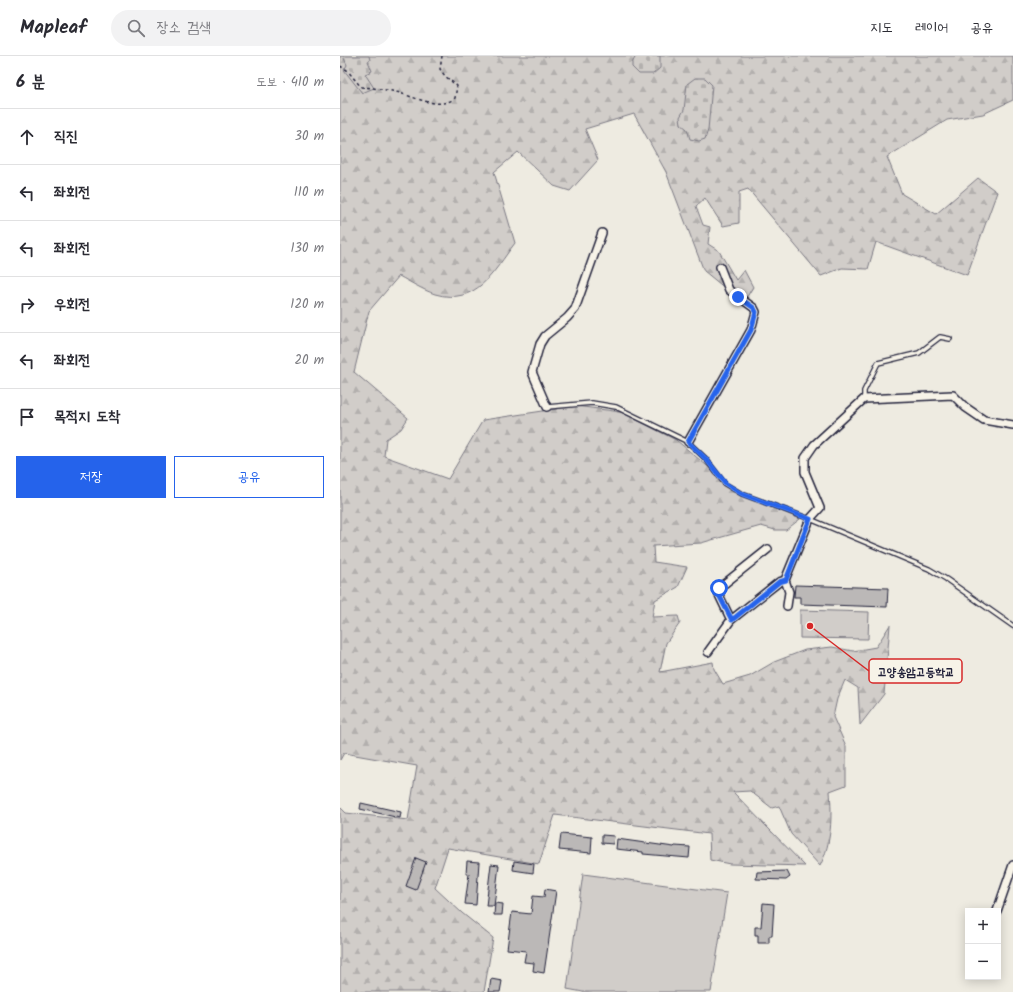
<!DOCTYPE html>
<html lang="ko">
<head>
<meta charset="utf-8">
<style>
  :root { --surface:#fff; --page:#f2f2f3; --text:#2b2b33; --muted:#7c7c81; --line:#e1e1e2; --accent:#2563eb }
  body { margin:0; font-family:Kalam,"Poor Story",sans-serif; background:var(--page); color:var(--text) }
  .controls { position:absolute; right:12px; bottom:12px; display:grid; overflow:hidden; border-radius:0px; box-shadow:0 2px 10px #0003 }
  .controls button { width:36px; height:36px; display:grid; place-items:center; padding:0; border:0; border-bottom:1px solid var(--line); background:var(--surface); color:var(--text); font:20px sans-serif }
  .stop { position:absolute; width:12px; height:12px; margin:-9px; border:3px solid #2563eb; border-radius:50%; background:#fff }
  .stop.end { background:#2563eb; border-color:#fff; box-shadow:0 1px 4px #0008 }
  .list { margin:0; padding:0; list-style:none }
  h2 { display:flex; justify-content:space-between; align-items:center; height:52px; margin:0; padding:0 16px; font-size:17px }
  h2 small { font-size:13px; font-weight:400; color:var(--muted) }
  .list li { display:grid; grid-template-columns:26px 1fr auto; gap:12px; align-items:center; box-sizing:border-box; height:56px; padding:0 16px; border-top:1px solid var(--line) }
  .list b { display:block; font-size:15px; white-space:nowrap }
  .list em { font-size:13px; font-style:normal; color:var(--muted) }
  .actions { display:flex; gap:8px; padding:12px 16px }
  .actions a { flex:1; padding:9px 0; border:1px solid var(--accent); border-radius:0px; text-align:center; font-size:14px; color:var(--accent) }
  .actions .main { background:var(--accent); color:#fff }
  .icon { flex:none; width:22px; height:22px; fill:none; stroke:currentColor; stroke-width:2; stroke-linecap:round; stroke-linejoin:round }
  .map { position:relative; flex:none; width:673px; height:936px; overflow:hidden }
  header { display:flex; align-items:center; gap:24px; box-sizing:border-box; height:56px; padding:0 20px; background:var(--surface); border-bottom:1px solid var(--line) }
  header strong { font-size:19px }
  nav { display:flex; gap:22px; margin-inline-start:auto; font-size:14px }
  .search { width:280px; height:36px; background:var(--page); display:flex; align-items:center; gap:10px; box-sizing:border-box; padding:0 14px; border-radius:22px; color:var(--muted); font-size:15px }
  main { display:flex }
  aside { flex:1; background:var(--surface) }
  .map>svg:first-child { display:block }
  .grass { fill:#d1cdc9; stroke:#7a7882 }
  .forest { fill:url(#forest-firs); stroke:#7a7882 }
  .cemetery { fill:url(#cemetery-stones); stroke:#7a7882 }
  .building { fill:#bbb8b7; stroke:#22223b }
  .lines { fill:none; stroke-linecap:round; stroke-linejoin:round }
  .service-casing { stroke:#22223b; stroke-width:6 }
  .minor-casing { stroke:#22223b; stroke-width:10 }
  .path { stroke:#22223b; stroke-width:1.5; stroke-dasharray:3 3; stroke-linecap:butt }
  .service { stroke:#f7f3e8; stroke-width:3.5 }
  .minor { stroke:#f7f3e8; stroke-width:7 }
  .route { stroke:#2563eb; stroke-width:5 }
  .leader { fill:none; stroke:#d62828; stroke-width:1.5 }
  .callout-dot { fill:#d62828; stroke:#f7f3e8; stroke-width:1.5 }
  .callout { fill:#f7f3e8; stroke:#d62828; stroke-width:1.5 }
  .callout-label { font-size:12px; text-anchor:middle; font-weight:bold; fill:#22223b }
</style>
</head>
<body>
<header>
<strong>Mapleaf</strong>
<div class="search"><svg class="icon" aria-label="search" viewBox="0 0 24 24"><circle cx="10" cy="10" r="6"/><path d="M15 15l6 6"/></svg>장소 검색</div>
<nav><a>지도</a><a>레이어</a><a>공유</a></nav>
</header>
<main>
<aside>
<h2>6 분<small>도보 · 410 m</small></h2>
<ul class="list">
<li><svg class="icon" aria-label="ahead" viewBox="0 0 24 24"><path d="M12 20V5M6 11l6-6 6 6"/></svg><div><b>직진</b></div><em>30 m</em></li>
<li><svg class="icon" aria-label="left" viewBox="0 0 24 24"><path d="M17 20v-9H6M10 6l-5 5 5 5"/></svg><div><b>좌회전</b></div><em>110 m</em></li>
<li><svg class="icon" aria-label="left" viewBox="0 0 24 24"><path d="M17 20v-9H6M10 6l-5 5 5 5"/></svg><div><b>좌회전</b></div><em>130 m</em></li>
<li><svg class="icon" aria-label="right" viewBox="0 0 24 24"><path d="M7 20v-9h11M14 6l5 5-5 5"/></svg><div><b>우회전</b></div><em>120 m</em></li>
<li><svg class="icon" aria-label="left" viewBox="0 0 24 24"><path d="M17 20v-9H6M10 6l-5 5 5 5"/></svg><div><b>좌회전</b></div><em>20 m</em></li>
<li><svg class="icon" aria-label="arrive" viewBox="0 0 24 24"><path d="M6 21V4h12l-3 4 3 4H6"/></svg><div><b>목적지 도착</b></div></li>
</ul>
<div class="actions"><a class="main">저장</a><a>공유</a></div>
</aside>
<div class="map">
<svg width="673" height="936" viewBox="0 0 673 936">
  <defs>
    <pattern id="forest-firs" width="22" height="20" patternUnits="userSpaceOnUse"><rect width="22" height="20" fill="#d1cdc9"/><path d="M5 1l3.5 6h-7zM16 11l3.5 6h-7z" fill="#b3b0ae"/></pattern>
    <pattern id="cemetery-stones" width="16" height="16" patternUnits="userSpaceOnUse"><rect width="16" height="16" fill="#d1cdc9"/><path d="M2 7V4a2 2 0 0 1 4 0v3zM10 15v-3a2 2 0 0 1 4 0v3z" fill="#b3b0ae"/></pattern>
  </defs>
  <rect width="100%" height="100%" fill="#eeebe1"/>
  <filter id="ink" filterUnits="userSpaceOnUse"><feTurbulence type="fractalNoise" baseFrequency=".025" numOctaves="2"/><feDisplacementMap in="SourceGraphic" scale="8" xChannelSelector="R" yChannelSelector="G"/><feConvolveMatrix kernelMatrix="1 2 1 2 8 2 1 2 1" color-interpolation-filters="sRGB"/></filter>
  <g filter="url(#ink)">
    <!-- grass -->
    <path class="grass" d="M460 554 529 556 528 583 460 582Z
      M243 818 387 837 371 936H243L227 933Z"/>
    <!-- forest -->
    <path class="forest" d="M0 0H673V44L643 58 607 64 547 101 562 138 596 158 638 122 657 136 627 219 536 186 528 213 502 212 481 220 408 133 399 136V167L383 170 365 142 356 150 363 169 370 171 368 188 379 195 396 224 404 214 413 231 403 247 364 215 326 116 294 58 245 73 258 104 230 135 214 130 178 96 154 116 175 187C153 216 137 250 95 238 83 234 70 226 59 220L29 255 14 316 68 362 61 373 46 383 44 400 108 423 143 364 236 350 281 356 336 384 402 439 460 463 446 474H435L421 470 361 487 313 490 314 506 347 511 338 531 315 544 312 561 338 560 340 567 326 587 320 616 373 606 374 613 383 628 410 620 434 606 465 594 492 591 513 595 536 591 550 569 544 638 520 669 518 632 505 624 497 643 493 661 506 690V729L490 735C492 761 492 786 480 810L451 778 439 750 432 752 410 735 393 736 465 810 390 808 370 804 369 778 215 759 199 808 108 792 95 832 122 857 153 882 144 936H0V751L6 757 68 764 77 710 4 697 0 704Z"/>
    <!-- cemetery -->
    <path class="cemetery" d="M3 0H29L30 4 28 5 32 15 25 18 34 32 22 37 4 14 7 9Z
      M296 0H320V12L313 18H299L292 11V7Z
      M355 22H365L372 29 368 74 365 83 359 85 350 83 347 73 341 68 340 61 344 54 347 28Z"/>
    <!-- building -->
    <path class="building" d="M455 529 548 532 547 551 460 548V541H454Z
      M21 747 61 756 60 762 20 753Z
      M221 778 252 781 251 797 219 794Z
      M262 779 274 780 273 788 262 787Z
      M277 783 334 791 335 790 350 791 349 802 303 798V796L276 793Z
      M76 802 86 806 76 834 66 830Z
      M127 805 139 806 136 849 125 848 129 818H126Z
      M174 805 194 808 193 817 173 814Z
      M151 808 159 809 154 850H146Z
      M447 815 450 821 446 824 416 823 417 816Z
      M205 833 216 835 204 917 193 915 194 907 184 906 186 895 167 893 172 856 191 858 193 840 204 841Z
      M155 847 163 848 162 859H154Z
      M423 847 434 848 432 880H429V887H418V879H415V871H421Z
      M151 923 162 925 160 936H149Z"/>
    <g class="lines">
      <!-- service casing -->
      <g class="service-casing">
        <path id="service" d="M524 343V335L538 307 579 297 600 281 610 283
          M207 351 252 347 276 351 348 386 366 403 385 428 402 438 470 463 589 513 606 523 673 570"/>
      </g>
      <!-- minor casing -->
      <g class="minor-casing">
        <path id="minor" d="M207 351 192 316 200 288 205 280 227 262 235 253 262 177
          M348 386 411 274 416 256 414 252 389 234 380 211
          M447 550 449 536 445 524 470 463 480 452 465 416V402L474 389 524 343 613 339 625 351 644 364 673 369
          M391 564 379 539V532L428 493
          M368 596 391 564 439 526 445 524
          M657 855 673 809"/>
      </g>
      <!-- path -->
      <path class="path" d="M0 10 7 14 21 31C33 32 44 33 56 36 73 40 99 55 115 42L117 30 105 20 100 13 102 0"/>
      <!-- service -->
      <use href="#service" class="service"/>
      <!-- minor -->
      <use href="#minor" class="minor"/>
    </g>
  </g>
  <g class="lines" filter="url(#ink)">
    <!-- route -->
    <path class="route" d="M379 532V539L392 564 439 526 446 524 470 463 402 438 386 428 366 403 348 386 411 274 416 256 414 252 398 241"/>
  </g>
  <!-- callouts -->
  <path class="leader" d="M470 570L529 615"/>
  <circle class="callout-dot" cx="470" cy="570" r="4"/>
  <rect class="callout" x="529" y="603" width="93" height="24" rx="4"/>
  <g class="callout-label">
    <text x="576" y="620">고양송암고등학교</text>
  </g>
</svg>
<div class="controls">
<button>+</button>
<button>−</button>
</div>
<div class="stop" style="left:379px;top:532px"></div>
<div class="stop end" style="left:398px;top:241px"></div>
</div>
</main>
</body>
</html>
